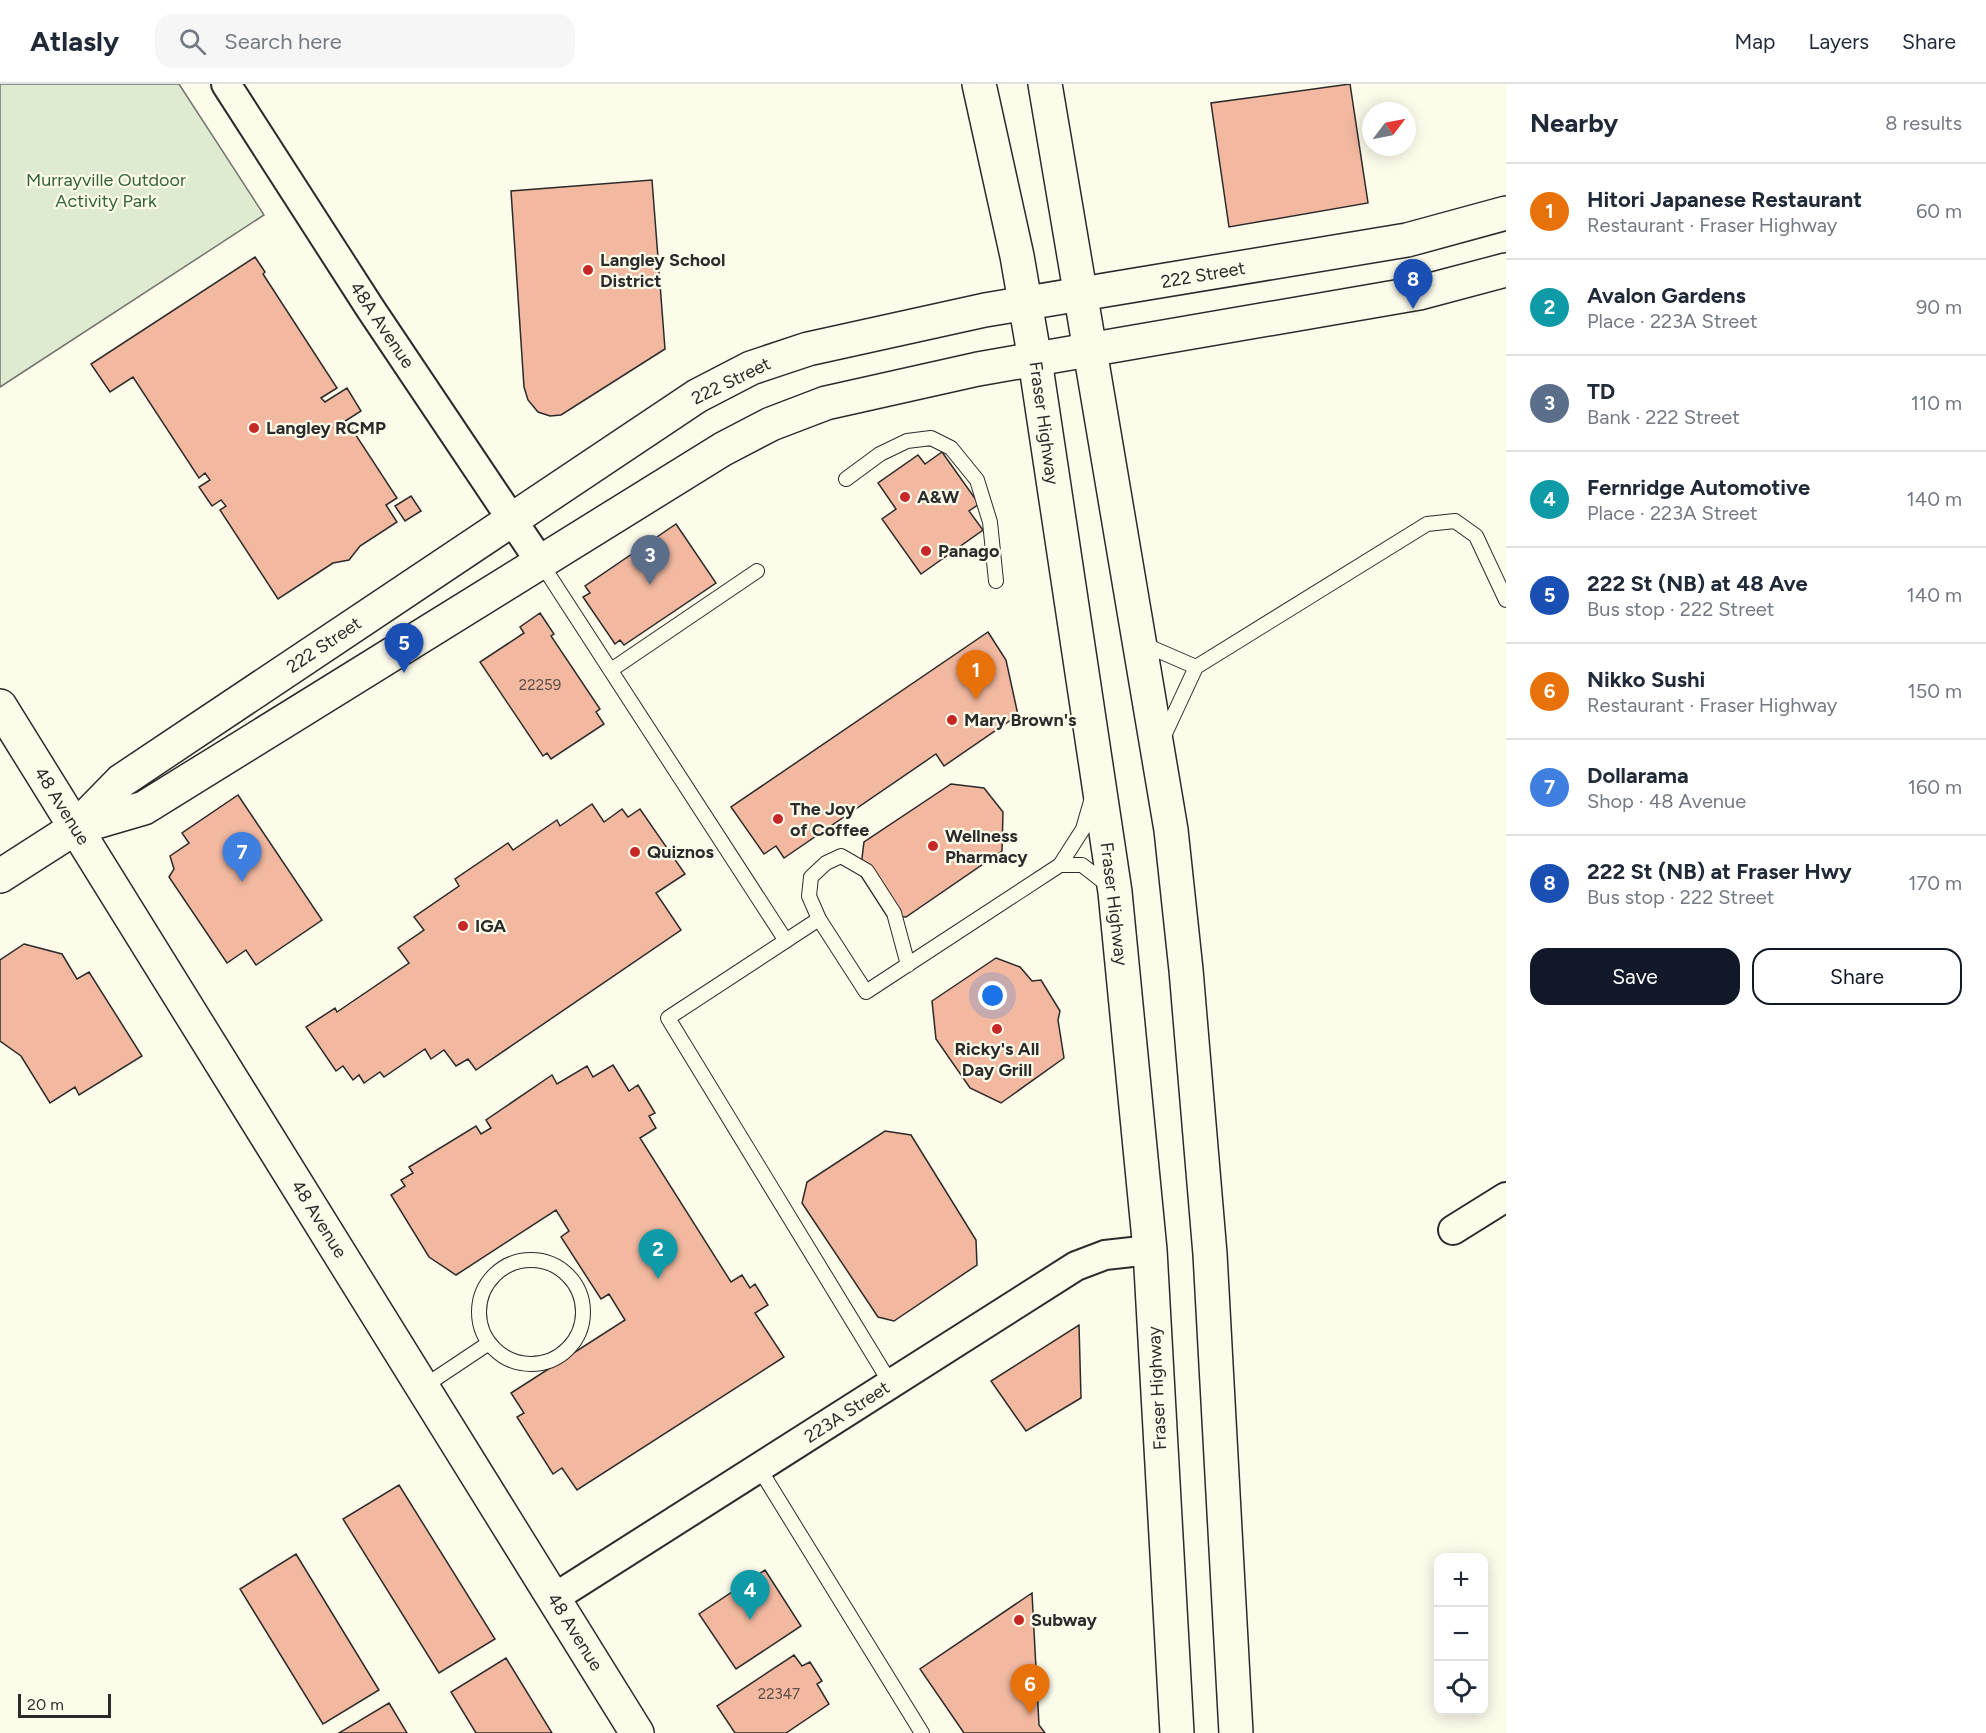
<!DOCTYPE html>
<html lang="en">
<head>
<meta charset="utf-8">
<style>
  :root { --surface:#fff; --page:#f6f6f7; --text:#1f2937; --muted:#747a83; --line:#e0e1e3; --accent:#111827 }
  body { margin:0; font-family:Figtree,sans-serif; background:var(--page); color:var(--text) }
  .controls { position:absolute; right:18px; bottom:18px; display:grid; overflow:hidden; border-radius:12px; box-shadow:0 3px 15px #0003 }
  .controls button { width:54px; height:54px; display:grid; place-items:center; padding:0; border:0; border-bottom:2px solid var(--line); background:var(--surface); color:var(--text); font:30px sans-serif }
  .compass { position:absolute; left:1362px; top:18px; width:54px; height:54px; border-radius:50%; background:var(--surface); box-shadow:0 3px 15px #0003; rotate:58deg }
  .scale { position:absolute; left:18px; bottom:15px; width:93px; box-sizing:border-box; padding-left:6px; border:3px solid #2b2b2b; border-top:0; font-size:16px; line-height:21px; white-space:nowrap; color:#2b2b2b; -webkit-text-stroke:4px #fdfbea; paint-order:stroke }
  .you { position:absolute; left:993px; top:912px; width:21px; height:21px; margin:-15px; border:4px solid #fff; border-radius:50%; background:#1a73e8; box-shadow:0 0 0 9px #1a73e833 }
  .badge { display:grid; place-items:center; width:39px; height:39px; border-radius:50%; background:var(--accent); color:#fff; font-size:20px; font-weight:700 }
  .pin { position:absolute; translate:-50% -50px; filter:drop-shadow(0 2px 3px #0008) }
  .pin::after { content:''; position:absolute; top:32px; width:21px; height:18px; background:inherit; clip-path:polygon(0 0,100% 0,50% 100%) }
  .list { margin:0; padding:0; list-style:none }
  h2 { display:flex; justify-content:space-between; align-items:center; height:78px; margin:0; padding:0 24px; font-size:26px }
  h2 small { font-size:20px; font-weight:400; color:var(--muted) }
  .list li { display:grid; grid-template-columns:39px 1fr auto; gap:18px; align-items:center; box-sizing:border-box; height:96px; padding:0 24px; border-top:2px solid var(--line) }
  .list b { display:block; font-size:22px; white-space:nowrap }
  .list p { margin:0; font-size:20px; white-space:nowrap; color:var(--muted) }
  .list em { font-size:20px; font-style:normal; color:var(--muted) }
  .actions { display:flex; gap:12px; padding:18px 24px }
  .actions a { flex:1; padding:14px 0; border:2px solid var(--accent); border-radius:18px; text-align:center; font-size:21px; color:var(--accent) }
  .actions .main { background:var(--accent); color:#fff }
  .icon { flex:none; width:33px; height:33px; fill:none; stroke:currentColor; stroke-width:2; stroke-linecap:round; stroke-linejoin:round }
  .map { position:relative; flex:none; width:1506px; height:1649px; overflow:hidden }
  header { display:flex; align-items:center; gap:36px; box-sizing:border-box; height:84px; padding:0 30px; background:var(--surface); border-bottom:2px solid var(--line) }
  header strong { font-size:28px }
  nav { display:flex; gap:33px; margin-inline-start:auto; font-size:21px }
  .search { width:420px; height:54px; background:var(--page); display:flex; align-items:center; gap:15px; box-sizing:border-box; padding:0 21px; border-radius:18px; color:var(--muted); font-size:22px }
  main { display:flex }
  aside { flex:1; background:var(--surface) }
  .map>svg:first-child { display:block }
  .green { fill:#deebd1; stroke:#74746e; stroke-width:1.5 }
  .building { fill:#f2b8a0; stroke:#2b2b2b; stroke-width:1.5 }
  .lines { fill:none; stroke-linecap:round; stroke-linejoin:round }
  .lane-casing { stroke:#2b2b2b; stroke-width:16 }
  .street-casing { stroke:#2b2b2b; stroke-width:32 }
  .secondary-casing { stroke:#2b2b2b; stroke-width:36 }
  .primary-casing { stroke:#2b2b2b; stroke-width:36 }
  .lane { stroke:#fdfbea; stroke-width:14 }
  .street { stroke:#fdfbea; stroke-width:28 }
  .secondary { stroke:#fdfbea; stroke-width:33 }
  .primary { stroke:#fdfbea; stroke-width:33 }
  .poi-dot { fill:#c62828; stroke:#fdfbea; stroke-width:2 }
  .labels { text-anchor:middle; stroke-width:4.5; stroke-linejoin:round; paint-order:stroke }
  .number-label { font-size:15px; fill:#5d4e48 }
  .park-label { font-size:18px; fill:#34623c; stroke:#fdfbea }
  .poi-label { font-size:18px; font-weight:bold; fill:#2b2b2b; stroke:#fdfbea; text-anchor:start }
  .street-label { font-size:18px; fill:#2b2b2b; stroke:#fdfbea }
</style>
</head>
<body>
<header>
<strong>Atlasly</strong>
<div class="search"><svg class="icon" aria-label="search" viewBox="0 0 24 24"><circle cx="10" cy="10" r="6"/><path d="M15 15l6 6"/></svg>Search here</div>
<nav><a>Map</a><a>Layers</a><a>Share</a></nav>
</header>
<main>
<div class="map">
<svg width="1506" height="1649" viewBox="0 0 1506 1649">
  <rect width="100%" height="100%" fill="#fdfbea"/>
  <!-- green -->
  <path class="green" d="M0 0H179L264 131 0 303Z"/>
  <!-- building -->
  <path class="building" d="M1350 0 1368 119 1229 143 1211 19Z
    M652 96 665 265 561 331 550 332 538 328 528 316 524 303 511 107Z
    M255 173 265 188 263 190 337 304 321 314 325 318 347 304 361 327 339 341 343 347 350 342 397 414 386 421 397 438 360 462 349 476 333 479 278 515 220 426 226 422 221 416 212 422 199 403 210 396 205 389 199 394 133 293 110 308 91 280Z
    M942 368 979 420 969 427 983 446 921 490 882 435 896 425 878 399 918 371 925 380Z
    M411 412 421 427 405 437 395 422Z
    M676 440 716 499 624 561 620 556 615 560 583 513 590 509 585 502Z
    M540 529 554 550 551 552 600 625 596 628 604 640 551 675 547 669 543 672 480 578 524 549 520 543Z
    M988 548 1006 576 1018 631 944 682 936 670 784 774 776 762 764 770 731 723Z
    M951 700 984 704 1003 728 1002 767 906 833 887 832 860 790 864 758Z
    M238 711 322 836 256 881 246 866 227 879 169 793 174 785 170 772 189 759 182 749Z
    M592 720 604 738 622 725 628 733 640 725 685 790 656 809 681 846 476 986 468 975 456 982 444 966 431 975 425 965 384 993 380 988 364 999 359 991 353 996 343 982 336 987 306 943 335 924 337 928 409 879 398 864 424 846 414 833 459 802 455 795 508 759 513 766 557 736 560 742Z
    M24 860 62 870 77 895 89 888 142 972 79 1011 75 1003 50 1019 21 972 0 957V876Z
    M996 874 1020 883 1032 897 1041 896 1060 927 1058 936 1064 974 1001 1019 970 1004 936 955 932 917Z
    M613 981 629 1007 638 1001 655 1029 649 1032 656 1044 640 1054 731 1198 742 1191 750 1204 755 1200 768 1221 755 1229 784 1273 577 1406 562 1384 553 1390 517 1333 524 1329 511 1309 625 1236 609 1210 601 1215 561 1153 569 1147 556 1126 456 1191 429 1173 391 1111 405 1102 401 1096 413 1089 409 1083 476 1042 481 1050 491 1044 486 1036 552 991 557 1000 587 982 593 993Z
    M885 1047 911 1051 976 1156 977 1181 894 1237 878 1233 802 1119 807 1098Z
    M1079 1241 1081 1314 1026 1347 991 1297Z
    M399 1401 495 1555 439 1589 343 1435Z
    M296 1470 379 1606 323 1640 240 1505Z
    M765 1486 801 1542 736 1585 699 1530Z
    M1032 1509 1039 1641 1045 1649H964L920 1585Z
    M794 1571 802 1582 810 1578 822 1597 817 1600 829 1620 786 1649H735L717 1622Z
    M506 1574 552 1649H476L451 1608Z
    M389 1619 407 1649H339Z"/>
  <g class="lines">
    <!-- lane casing -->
    <g class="lane-casing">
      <path id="lane" d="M846 395 880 370 907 357 931 354 951 364 977 396 990 438 996 497
        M541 479 786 857
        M1143 560 1196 583
        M611 586 757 487
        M1163 654 1196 583 1427 440 1455 437 1476 452 1506 516
        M1060 781 1083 745 1092 714
        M819 835 809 812 811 793 826 779 841 772 867 787 894 829 908 881
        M479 1228a52 52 0 1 1 104 0a52 52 0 1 1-104 0Z
        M891 1300 668 934 819 835 866 908 1060 781H1082L1109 802
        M423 1303 489 1259
        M759 1384 922 1649"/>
    </g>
    <!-- street casing -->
    <g class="street-casing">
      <path id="street" d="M226 0 370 224 541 479
        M1453 1146 1506 1113
        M554 1514 1076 1182 1105 1171 1150 1166"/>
    </g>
    <!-- secondary casing -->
    <g class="secondary-casing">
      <path id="secondary" d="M0 622 637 1649
        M79 743 144 724 723 365 771 340 826 319 978 285 1419 209 1506 186
        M0 792 75 744 121 697 697 312 751 284 808 265 985 226 1407 156 1506 129"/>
    </g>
    <!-- primary casing -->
    <g class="primary-casing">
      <path id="primary" d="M979 0 1017 172 1035 276 1115 808 1150 1166 1177 1649
        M1045 0 1171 746 1186 886 1210 1170 1236 1649"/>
    </g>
    <!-- lane -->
    <use href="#lane" class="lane"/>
    <!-- street -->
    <use href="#street" class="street"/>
    <!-- secondary -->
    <use href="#secondary" class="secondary"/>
    <!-- primary -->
    <use href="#primary" class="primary"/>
  </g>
  <!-- markers -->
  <g class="poi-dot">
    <circle cx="588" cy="186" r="6"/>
    <circle cx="254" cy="344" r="6"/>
    <circle cx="905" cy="413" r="6"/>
    <circle cx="926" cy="467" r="6"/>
    <circle cx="952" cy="636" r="6"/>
    <circle cx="778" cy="735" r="6"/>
    <circle cx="933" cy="762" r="6"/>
    <circle cx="635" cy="768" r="6"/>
    <circle cx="463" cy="842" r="6"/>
    <circle cx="997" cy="945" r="6"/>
    <circle cx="1019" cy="1536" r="6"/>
  </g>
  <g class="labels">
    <!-- number labels -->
    <g class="number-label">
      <text x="540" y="606">22259</text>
      <text x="779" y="1615">22347</text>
    </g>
    <!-- park labels -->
    <g class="park-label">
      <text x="106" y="102">Murrayville Outdoor<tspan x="106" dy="21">Activity Park</tspan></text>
    </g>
    <!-- poi labels -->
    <g class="poi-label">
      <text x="600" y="182">Langley School<tspan x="600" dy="21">District</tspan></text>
      <text x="266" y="350">Langley RCMP</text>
      <text x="917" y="419">A&amp;W</text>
      <text x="938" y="473">Panago</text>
      <text x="964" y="642">Mary Brown's</text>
      <text x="790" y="731">The Joy<tspan x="790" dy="21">of Coffee</tspan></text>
      <text x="945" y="758">Wellness<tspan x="945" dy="21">Pharmacy</tspan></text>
      <text x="647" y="774">Quiznos</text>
      <text x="475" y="848">IGA</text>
      <text x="997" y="971" text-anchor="middle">Ricky's All<tspan x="997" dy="21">Day Grill</tspan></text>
      <text x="1031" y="1542">Subway</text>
    </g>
    <!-- street labels -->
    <g class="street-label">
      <text transform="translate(1203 191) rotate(-10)" y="6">222 Street</text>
      <text transform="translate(382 241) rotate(56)" y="6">48A Avenue</text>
      <text transform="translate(731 297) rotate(-26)" y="6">222 Street</text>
      <text transform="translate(1044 339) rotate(82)" y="6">Fraser Highway</text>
      <text transform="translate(324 561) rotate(-34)" y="6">222 Street</text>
      <text transform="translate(62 722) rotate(58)" y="6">48 Avenue</text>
      <text transform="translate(1114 820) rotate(83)" y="6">Fraser Highway</text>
      <text transform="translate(319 1135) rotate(58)" y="6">48 Avenue</text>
      <text transform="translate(1157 1304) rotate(-93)" y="6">Fraser Highway</text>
      <text transform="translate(847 1328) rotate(-33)" y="6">223A Street</text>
      <text transform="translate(575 1548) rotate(58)" y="6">48 Avenue</text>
    </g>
  </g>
</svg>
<div class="controls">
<button>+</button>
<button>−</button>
<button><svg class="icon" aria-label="locate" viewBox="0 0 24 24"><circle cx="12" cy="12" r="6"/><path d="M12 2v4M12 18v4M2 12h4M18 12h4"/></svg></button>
</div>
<svg class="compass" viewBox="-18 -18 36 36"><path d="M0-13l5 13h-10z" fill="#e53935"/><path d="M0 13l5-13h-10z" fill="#747a83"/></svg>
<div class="scale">20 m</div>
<div class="you"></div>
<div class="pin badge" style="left:976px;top:616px;background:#e8710a">1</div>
<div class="pin badge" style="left:658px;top:1195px;background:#0f9aa8">2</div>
<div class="pin badge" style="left:650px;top:501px;background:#5c6f8a">3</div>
<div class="pin badge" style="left:750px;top:1536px;background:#0f9aa8">4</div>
<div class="pin badge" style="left:404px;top:589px;background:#1a4fb4">5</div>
<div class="pin badge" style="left:1030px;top:1630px;background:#e8710a">6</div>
<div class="pin badge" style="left:242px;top:798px;background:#3f7fe0">7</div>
<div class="pin badge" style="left:1413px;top:225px;background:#1a4fb4">8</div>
</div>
<aside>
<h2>Nearby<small>8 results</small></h2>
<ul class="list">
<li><span class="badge" style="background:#e8710a">1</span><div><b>Hitori Japanese Restaurant</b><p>Restaurant · Fraser Highway</p></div><em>60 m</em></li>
<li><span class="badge" style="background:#0f9aa8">2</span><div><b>Avalon Gardens</b><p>Place · 223A Street</p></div><em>90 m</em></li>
<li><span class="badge" style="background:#5c6f8a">3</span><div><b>TD</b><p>Bank · 222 Street</p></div><em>110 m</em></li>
<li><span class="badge" style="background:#0f9aa8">4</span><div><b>Fernridge Automotive</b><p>Place · 223A Street</p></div><em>140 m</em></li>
<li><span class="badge" style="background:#1a4fb4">5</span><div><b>222 St (NB) at 48 Ave</b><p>Bus stop · 222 Street</p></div><em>140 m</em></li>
<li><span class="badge" style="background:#e8710a">6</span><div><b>Nikko Sushi</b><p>Restaurant · Fraser Highway</p></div><em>150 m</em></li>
<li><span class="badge" style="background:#3f7fe0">7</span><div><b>Dollarama</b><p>Shop · 48 Avenue</p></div><em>160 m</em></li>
<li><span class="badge" style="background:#1a4fb4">8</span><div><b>222 St (NB) at Fraser Hwy</b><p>Bus stop · 222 Street</p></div><em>170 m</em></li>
</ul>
<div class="actions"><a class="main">Save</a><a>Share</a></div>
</aside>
</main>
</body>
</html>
